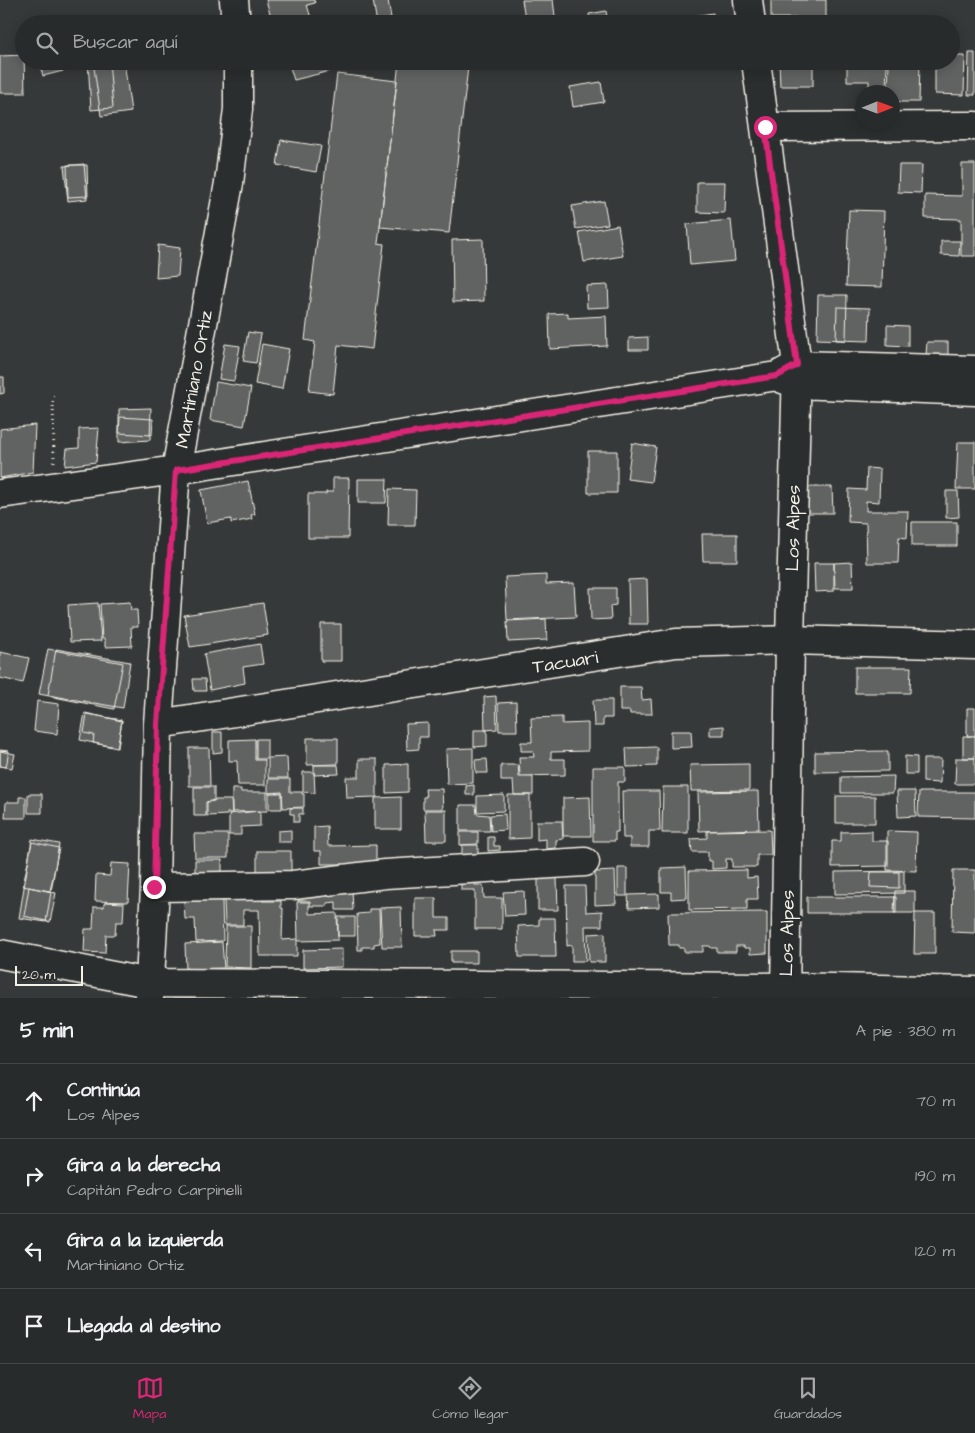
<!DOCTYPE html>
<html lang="es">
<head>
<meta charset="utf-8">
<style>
  :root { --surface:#282b2b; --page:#343737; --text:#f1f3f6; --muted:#a5a7a9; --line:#444747; --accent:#db2777 }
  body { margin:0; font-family:"Architects Daughter",sans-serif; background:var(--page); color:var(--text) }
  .compass { position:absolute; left:855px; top:85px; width:45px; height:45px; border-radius:50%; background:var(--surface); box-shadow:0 2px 12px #0003; rotate:89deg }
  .scale { position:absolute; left:15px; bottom:12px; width:68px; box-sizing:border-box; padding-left:5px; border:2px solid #f4f1e8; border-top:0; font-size:14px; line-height:18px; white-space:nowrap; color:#f4f1e8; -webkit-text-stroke:4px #2a2d2e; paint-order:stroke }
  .stop { position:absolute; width:15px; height:15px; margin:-11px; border:4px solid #db2777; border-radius:50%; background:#fff }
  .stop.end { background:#db2777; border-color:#fff; box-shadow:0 1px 5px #0008 }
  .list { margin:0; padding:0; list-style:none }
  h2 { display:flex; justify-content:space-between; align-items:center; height:65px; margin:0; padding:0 20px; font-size:21px }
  h2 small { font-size:16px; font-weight:400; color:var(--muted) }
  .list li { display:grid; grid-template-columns:32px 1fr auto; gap:15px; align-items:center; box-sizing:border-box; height:75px; padding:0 20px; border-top:1px solid var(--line) }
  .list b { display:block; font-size:19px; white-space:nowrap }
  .list p { margin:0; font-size:16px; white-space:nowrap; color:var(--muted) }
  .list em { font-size:16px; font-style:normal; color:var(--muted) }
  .icon { flex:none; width:28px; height:28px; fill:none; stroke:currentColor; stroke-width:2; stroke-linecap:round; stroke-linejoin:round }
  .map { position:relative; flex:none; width:975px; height:998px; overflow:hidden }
  .search { position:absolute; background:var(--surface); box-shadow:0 2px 12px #0003; left:15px; right:15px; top:15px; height:55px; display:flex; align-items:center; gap:12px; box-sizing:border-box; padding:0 18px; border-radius:28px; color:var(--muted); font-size:19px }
  .sheet { height:365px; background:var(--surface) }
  nav { display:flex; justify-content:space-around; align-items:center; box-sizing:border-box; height:70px; border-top:1px solid var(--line); background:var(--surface); font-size:14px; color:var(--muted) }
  nav a { display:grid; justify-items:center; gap:2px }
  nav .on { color:var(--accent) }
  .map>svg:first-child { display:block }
  .building { fill:#616362; stroke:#f4f1e8 }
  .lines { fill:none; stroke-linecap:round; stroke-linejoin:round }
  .minor-casing { stroke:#f4f1e8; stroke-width:31 }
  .path { stroke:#f4f1e8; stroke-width:3; stroke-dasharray:1 4; stroke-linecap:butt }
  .minor { stroke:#2a2d2e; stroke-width:28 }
  .route { stroke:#db2777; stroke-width:6 }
  .labels { text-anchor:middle; stroke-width:5; stroke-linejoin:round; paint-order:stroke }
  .street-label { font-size:19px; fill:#f4f1e8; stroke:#2a2d2e }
</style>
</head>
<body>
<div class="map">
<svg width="975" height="998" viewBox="0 0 975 998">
  <rect width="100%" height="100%" fill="#363939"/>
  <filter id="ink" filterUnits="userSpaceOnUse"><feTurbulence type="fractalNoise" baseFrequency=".02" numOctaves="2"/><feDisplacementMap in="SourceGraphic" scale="10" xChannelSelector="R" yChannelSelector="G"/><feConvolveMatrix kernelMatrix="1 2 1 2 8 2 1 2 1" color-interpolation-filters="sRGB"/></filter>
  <g filter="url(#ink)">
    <!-- building -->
    <path class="building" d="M266 0H314L315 3 307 5 311 18 315 17 317 24H273Z
      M373 0H388L392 24H377Z
      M522 0H553L556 24H526Z
      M771 0H826V18H771Z
      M606 11 608 24H590L589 14Z
      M713 13 714 24H676L675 19Z
      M793 18H828V24H793Z
      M969 53H975V95H968Z
      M24 55 25 93H0V56Z
      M951 56H965L964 95 935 94V61H951Z
      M39 61H60L63 71 43 76Z
      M88 61H109L113 108 91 110Z
      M93 61H124L131 112 101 116Z
      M288 61H327L330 71 294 80Z
      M779 61H813V86H780Z
      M847 61H887L886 92H869V81H847Z
      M889 61H920L919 102H892V92H888Z
      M399 62 468 67 449 233 380 227Z
      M337 74 397 81 378 243 384 244 372 349 338 345 333 394 309 391 315 342 305 340Z
      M601 82 604 102 573 107 570 87Z
      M281 140 321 146 316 172 277 165Z
      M84 164 87 199 68 201 64 166Z
      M962 164H975V256H961V219L925 218V195L962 196Z
      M67 165H87L88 196 68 197Z
      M899 165H922L921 193 898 192Z
      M697 182H725L724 213 697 212Z
      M604 201 608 224 576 229 572 206Z
      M849 210 884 211 882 287 846 286Z
      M731 220 735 261 690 265 687 224Z
      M618 225 623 256 584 262 579 232Z
      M483 239 484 301 453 302 452 240Z
      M941 241H960L959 256 941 255Z
      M158 245 180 248 178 276 156 278Z
      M608 285 609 307 587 308 586 286Z
      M818 295H847L846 340 817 339Z
      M837 307 870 308 869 341 836 340Z
      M568 313V318L606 316 607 346 550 349 549 314Z
      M887 325 908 326V346L887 345Z
      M248 332 261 334 256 363 243 361Z
      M648 337V350H629V338Z
      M927 342H948V356L926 355Z
      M225 344 240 346 234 381 219 379Z
      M262 344 289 349 282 389 255 384Z
      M0 377H4V393L0 394Z
      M216 382 251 388 244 426 210 420Z
      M151 408 150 440 119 442V409Z
      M120 417 153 419 152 435 119 433Z
      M35 425 33 472 0 478V429Z
      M99 428 96 462 65 466 67 449 79 448V429Z
      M958 442H975V489H956Z
      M632 443 656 447 651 482 627 479Z
      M588 451H617V493H588Z
      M867 468 880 469 879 502 866 501V511H908L907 538 899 537 898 563H867L866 523 848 522 849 489 866 490Z
      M333 478H349L348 538H308V494H326V492H333Z
      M358 479H387L386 503H358Z
      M248 481 255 514 251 515 252 519 231 523V519L207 523 201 490Z
      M798 487H832L833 513H799Z
      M389 489 416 490 415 525H388Z
      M946 491H958L959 517 946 518Z
      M912 522H957V546H912Z
      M702 534H737V561H703Z
      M852 562 853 588H835L834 563Z
      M814 563H834V591L815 592Z
      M546 575V584L574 583 576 617 507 620 505 577Z
      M647 579 648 624H629L628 580Z
      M590 588H616V605L610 606 611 619 591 620Z
      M130 602 131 610H137L138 627H131L132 646 105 647V639H102L100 604Z
      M98 603 101 641 70 642 68 605Z
      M263 603 268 635 190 647 184 615Z
      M546 619 547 640 508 642 507 621Z
      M321 624H341V661H321Z
      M260 644 263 664 243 667 245 683 210 690 204 654Z
      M48 649 123 663 114 709 39 694Z
      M56 649 130 662 123 708 48 695Z
      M0 652 29 658 23 683 0 678Z
      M855 667H911L910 693H855Z
      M193 679H205L206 691H194Z
      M620 687H641L642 700 651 699 652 714H630V711H620Z
      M496 696 497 729 485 730 484 697Z
      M593 700H612V718H603V726H594Z
      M37 701 59 704 57 734 34 731Z
      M516 702 517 731H499L498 703Z
      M967 708H975V736H967Z
      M85 713 122 721 117 748 80 740Z
      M87 714 122 720 118 747 93 743 94 735 84 733Z
      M562 717V724L588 723V751L551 752V759H565V775L520 776 519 757H534L533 751H521V742H532L531 718Z
      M428 723V737H419V749L407 750 406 724Z
      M724 726V735H710V727Z
      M474 730H487V746L474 747Z
      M671 731H691L692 747 671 748Z
      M213 732H222V752L213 753Z
      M963 736H975V758H963Z
      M307 738H338V764L307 765Z
      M255 739V760H265V785H238L237 761H229V740Z
      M256 739H267V759H256Z
      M657 747V766L627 767 626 748Z
      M189 748H209L210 786H189Z
      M473 748V783L447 784 446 749Z
      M0 750 9 751 6 767 0 766Z
      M0 751 15 754 12 768 0 766Z
      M888 751V771L815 772V752Z
      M905 756 917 757V774H905Z
      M287 757 288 778H268V758Z
      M956 758H975V784H955Z
      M359 759H377V797L347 798 346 777H359Z
      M487 759 488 773H476L475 760Z
      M923 759H941L940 783 923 782Z
      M408 764V792L386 793V765Z
      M749 764V790L691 791 690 765Z
      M314 765H338L339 774 314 775Z
      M501 765H518L519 777H533V795H514L513 781H501Z
      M593 767H625V782H618V832H615V841H593Z
      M303 772H314L315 793 303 792Z
      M894 776 893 793H841V777Z
      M268 779H290V792H302V794H304V807L283 808 282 792 268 793Z
      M474 785V795H466V786Z
      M194 787H214V801L206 802V816H194Z
      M663 787H688V833H662Z
      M232 789H241V792H267V811L232 812Z
      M425 789H442L443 809H423V797H426Z
      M622 791H659L660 831H649V847H630V838H623Z
      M758 791 759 829 699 831 698 792Z
      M897 791H915L916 816 898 817Z
      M919 792H975V818L918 817Z
      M269 793H282V809H269Z
      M28 794H42V813H28Z
      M504 795V811L477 812V796Z
      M508 795H530V838L508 839Z
      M836 796H875V823H836Z
      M19 797H26V818H5L6 802H19Z
      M401 797V829H375V798Z
      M590 797 591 836H563V798Z
      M214 800H231L232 813H227V815L207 816V802Z
      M460 805H476L477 814 489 815 490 831H460Z
      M290 808H303V814H299V822H294V814H290Z
      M425 810H446V841H426Z
      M260 811V826L241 827V835H229V814Z
      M505 814 506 830 491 831 490 815Z
      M537 821H562L563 839 556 840V848L546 849V839L537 840Z
      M327 826 328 846 376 845V864L343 877 342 864H321V851H314V827Z
      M291 830V842H278V831Z
      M770 830 771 855H757V867H732V859H726V868L712 869V861H708V852H692L691 839 707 838V831Z
      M872 831V841H888V866L832 867V841H841V832Z
      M887 831 917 832 916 871 887 870Z
      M460 832H478V844L460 845Z
      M194 834H228V858H195Z
      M488 837H494V846H500V850L488 851Z
      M32 839 59 844 46 922 19 918Z
      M32 842 59 848 50 891 23 886Z
      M462 845H478V866L462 867Z
      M257 851H291V875H257Z
      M195 860H222V875L195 884Z
      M111 863 130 864 128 902 95 901 96 875 110 876Z
      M686 867 687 898 671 899V892H661V868Z
      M618 868H627V896H618Z
      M747 870V878L757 877 758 899H747V909L689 910V871Z
      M953 870H975V933L952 932Z
      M615 871 616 904 595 905V872Z
      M904 871V893L835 894V872Z
      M871 872H899V888L870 887Z
      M557 878 558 910H538V879Z
      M461 879H475V885H483L484 898H502V929H475V890H461Z
      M566 886H585L586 912 602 911V926H585L586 961H572V945L567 946Z
      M29 887 56 893 50 922 24 916Z
      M352 889 353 910H336V902L327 903V906H310V901H298V890Z
      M524 891 525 915 505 916 503 892Z
      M895 891H915V913H894Z
      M243 894H262V901H281V908H283L282 940 297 939V956H260L259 910H243V925H225L224 900H243Z
      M659 894V907L629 908 628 895Z
      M807 897H896V913H807Z
      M415 898H436V918H449V930H436L437 936H415Z
      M222 900 223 941 196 942 195 919H185L184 901Z
      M105 902 124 903 123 922H116L115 935H106L105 953 84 952 85 929H93L94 907H104Z
      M297 902H309V914L337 913 338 940 298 941Z
      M401 907 402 947H382L380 908Z
      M369 909H379L380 943 374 944V947H362V950H358L357 914 369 913Z
      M767 912V953L750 954V948H744V946H736V952H717V948H711L710 946H703V952H684V948H679V945H669L668 913Z
      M915 913H935V954H914Z
      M338 917H355V936H338Z
      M539 918H555L556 957H519L518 926 539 925Z
      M226 926H251V968L225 967Z
      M605 933V962H589L588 934Z
      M222 942 224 968 186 969 185 944Z
      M342 949V967L303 968V950Z
      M451 951H477V963H451Z"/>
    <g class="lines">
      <!-- minor casing -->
      <g class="minor-casing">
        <path id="minor" d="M234 0 236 24
          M748 0 751 24
          M756 61 797 365 790 640 785 998
          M765 127 975 126
          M780 378 796 384 975 391
          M0 494 176 470 777 376 797 365 975 370
          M158 724 676 643 790 640 975 645
          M155 887 293 885 385 874 585 862
          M0 954 149 983 786 987 975 991
          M149 998 155 887 158 724 176 470 229 183 238 109V61"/>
      </g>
      <!-- path -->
      <path class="path" d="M53 396 54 463"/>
      <!-- minor -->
      <use href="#minor" class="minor"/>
    </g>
  </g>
  <g class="lines" filter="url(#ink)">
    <!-- route -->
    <path class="route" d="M154 887 158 724 176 470 777 376 797 365 765 127"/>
  </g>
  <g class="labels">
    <!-- street labels -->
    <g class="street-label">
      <text transform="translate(193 379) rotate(-80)" y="7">Martiniano Ortiz</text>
      <text transform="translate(792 528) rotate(-89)" y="7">Los Alpes</text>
      <text transform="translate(565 661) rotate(-9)" y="7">Tacuari</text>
      <text transform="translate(786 933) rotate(-89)" y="7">Los Alpes</text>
    </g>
  </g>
</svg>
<svg class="compass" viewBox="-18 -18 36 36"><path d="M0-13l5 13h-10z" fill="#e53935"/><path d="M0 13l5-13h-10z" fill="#a5a7a9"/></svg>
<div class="scale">20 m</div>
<div class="stop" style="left:765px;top:127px"></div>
<div class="stop end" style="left:154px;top:887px"></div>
<div class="search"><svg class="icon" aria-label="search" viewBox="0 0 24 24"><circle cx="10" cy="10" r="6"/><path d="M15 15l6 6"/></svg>Buscar aquí</div>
</div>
<section class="sheet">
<h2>5 min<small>A pie · 380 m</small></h2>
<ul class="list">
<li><svg class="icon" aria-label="ahead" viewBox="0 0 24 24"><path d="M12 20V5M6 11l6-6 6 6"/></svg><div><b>Continúa</b><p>Los Alpes</p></div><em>70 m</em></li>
<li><svg class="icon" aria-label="right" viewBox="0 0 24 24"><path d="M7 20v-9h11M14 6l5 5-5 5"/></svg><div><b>Gira a la derecha</b><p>Capitán Pedro Carpinelli</p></div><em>190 m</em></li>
<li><svg class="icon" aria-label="left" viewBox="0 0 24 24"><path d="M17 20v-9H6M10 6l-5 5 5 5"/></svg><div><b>Gira a la izquierda</b><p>Martiniano Ortiz</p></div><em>120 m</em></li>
<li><svg class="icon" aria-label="arrive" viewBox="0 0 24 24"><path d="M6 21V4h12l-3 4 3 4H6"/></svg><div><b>Llegada al destino</b></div></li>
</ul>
</section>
<nav>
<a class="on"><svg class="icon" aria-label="map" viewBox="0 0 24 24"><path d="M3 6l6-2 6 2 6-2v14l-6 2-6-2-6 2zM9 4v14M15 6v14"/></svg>Mapa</a>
<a><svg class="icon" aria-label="directions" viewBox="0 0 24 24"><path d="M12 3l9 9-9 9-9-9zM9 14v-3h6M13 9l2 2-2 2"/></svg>Cómo llegar</a>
<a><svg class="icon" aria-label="saved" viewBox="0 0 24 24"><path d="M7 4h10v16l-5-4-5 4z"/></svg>Guardados</a>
</nav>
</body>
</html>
